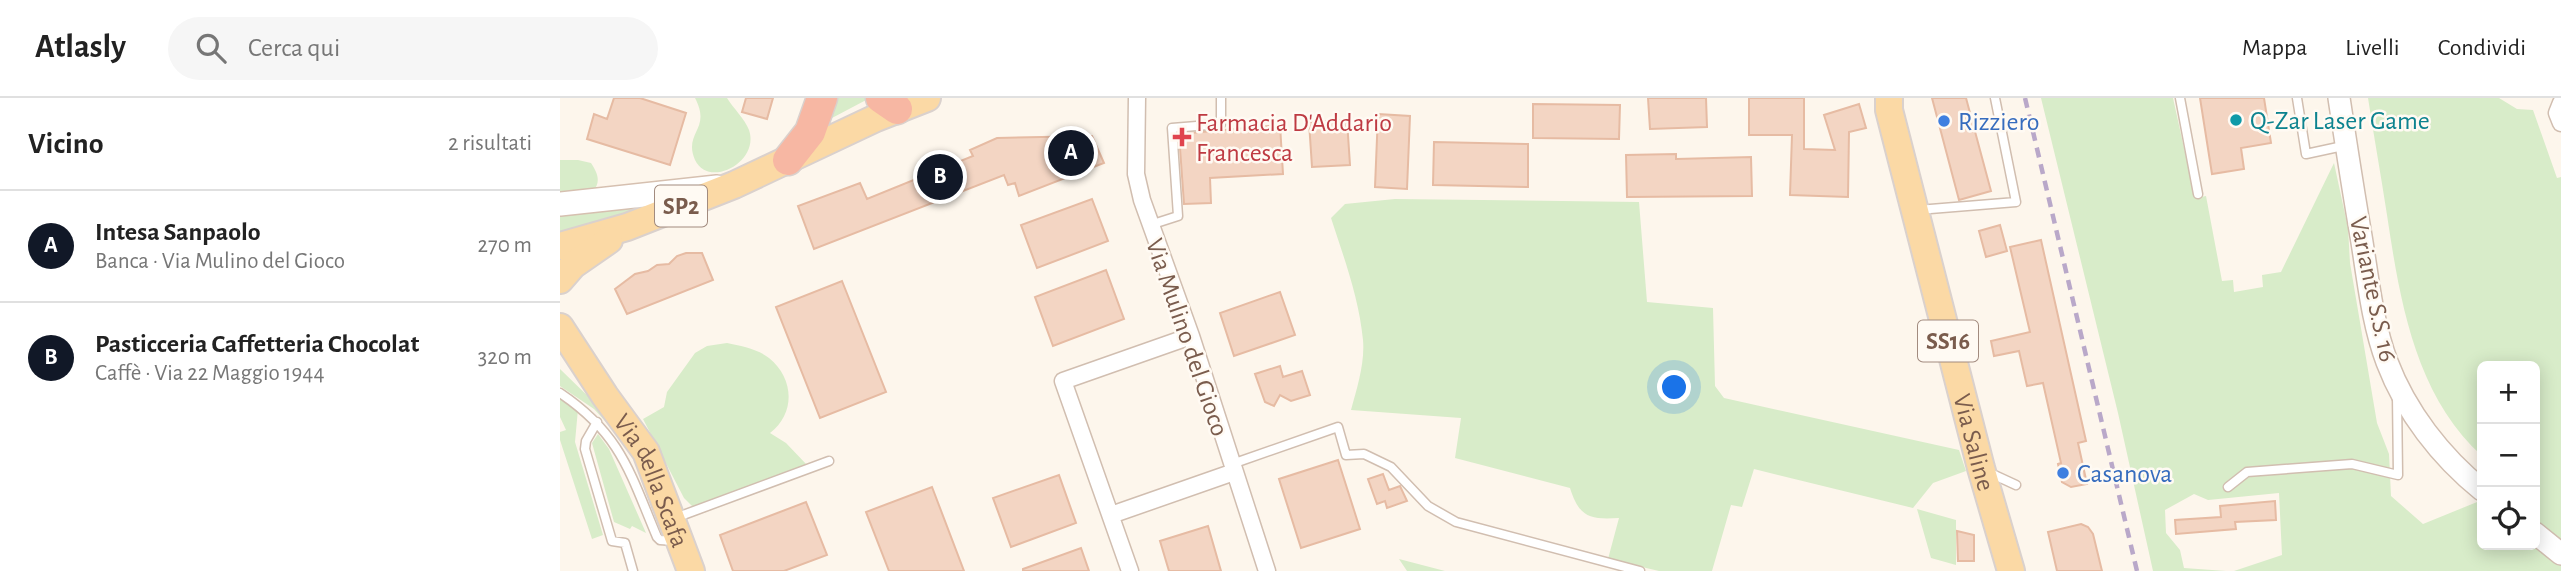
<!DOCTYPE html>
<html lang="it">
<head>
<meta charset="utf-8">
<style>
  :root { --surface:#fff; --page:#f6f6f6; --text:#222; --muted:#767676; --line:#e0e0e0; --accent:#111827 }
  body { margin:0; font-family:"Alegreya Sans",sans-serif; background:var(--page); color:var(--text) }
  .controls { position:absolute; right:21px; bottom:21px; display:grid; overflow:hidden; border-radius:10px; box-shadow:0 4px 18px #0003 }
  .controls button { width:63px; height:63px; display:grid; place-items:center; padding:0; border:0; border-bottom:2px solid var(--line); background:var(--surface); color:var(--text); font:35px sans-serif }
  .you { position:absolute; left:1115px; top:290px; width:24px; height:24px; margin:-18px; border:5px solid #fff; border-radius:50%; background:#1a73e8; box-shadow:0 0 0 10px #1a73e833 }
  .badge { display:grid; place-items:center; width:46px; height:46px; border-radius:50%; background:var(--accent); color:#fff; font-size:23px; font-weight:700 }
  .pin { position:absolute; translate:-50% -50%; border:4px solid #fff; box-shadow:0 2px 7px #0006 }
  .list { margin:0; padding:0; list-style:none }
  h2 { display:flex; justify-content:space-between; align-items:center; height:91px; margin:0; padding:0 28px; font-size:30px }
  h2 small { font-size:23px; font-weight:400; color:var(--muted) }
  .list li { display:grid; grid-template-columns:46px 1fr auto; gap:21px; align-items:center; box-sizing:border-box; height:112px; padding:0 28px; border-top:2px solid var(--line) }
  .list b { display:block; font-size:26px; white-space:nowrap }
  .list p { margin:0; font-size:23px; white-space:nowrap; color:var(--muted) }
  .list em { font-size:23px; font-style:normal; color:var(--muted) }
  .icon { flex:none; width:38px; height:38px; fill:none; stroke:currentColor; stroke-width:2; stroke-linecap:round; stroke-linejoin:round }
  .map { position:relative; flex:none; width:2001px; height:473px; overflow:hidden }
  header { display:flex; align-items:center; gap:42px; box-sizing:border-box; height:98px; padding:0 35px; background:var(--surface); border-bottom:2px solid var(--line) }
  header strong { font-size:33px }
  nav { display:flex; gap:38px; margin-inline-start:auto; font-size:24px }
  .search { width:490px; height:63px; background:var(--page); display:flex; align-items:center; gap:18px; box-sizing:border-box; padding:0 24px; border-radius:38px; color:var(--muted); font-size:26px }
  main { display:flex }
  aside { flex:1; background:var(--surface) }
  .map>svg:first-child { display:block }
  .green { fill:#d8ecc9 }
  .building { fill:#f3d5c3; stroke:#e6bba3; stroke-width:2 }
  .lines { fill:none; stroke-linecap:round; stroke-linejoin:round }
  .service-casing { stroke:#d1beb0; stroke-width:11 }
  .minor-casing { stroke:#d1beb0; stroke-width:19 }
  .tertiary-casing { stroke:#d1beb0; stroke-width:24 }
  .secondary-casing { stroke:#d6c0b0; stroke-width:26 }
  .primary-casing { stroke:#dad1cd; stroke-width:30 }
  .motorway-casing { stroke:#dad1cd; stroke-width:33 }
  .service { stroke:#fff; stroke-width:8 }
  .minor { stroke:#fff; stroke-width:16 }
  .tertiary { stroke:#fff; stroke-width:21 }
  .secondary { stroke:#fff; stroke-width:23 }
  .primary { stroke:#fbd9a5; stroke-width:26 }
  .motorway { stroke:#f7b7a3; stroke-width:30 }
  .rail { stroke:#b9a8c9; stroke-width:4.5; stroke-dasharray:10 7; stroke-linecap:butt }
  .culture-dot { fill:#0f9aa8; stroke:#fffaf3; stroke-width:2.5 }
  .shop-dot { fill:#3f7fe0; stroke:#fffaf3; stroke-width:2.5 }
  .health-dot { fill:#e0444e; stroke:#fffaf3; stroke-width:2.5 }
  .labels { text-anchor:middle; stroke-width:5; stroke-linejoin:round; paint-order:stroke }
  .shield { fill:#fffaf3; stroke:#a28b7f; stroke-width:2 }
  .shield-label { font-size:24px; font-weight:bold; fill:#7a5c4d }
  .culture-label { font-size:26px; fill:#0d838f; stroke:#fffaf3; text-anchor:start }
  .shop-label { font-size:26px; fill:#366cbe; stroke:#fffaf3; text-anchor:start }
  .health-label { font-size:26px; fill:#be3a42; stroke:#fffaf3; text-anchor:start }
  .street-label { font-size:26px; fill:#7a5c4d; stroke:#fffaf3 }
</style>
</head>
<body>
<header>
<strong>Atlasly</strong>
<div class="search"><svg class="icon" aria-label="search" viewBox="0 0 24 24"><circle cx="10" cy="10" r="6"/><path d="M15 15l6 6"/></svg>Cerca qui</div>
<nav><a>Mappa</a><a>Livelli</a><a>Condividi</a></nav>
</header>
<main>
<aside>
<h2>Vicino<small>2 risultati</small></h2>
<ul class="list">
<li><span class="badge">A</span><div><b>Intesa Sanpaolo</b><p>Banca · Via Mulino del Gioco</p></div><em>270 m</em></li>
<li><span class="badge">B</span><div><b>Pasticceria Caffetteria Chocolat</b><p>Caffè · Via 22 Maggio 1944</p></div><em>320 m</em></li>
</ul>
</aside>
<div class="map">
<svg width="2001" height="473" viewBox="0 0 2001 473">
  <rect width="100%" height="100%" fill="#fdf6ec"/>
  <!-- green -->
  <path class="green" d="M135 0H167C173 10 185 21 189 32 200 64 149 91 135 62 123 34 152 32 135 0Z
    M276 0H306L308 1 272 20Z
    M1481 0H1613L1635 100 1646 98 1662 183 1673 182 1674 194 1703 189 1702 177 1721 174 1774 65 1788 130 1790 165 1817 325 1829 356 1831 398 1863 426 1922 402V447H1975V268H1922V358C1855 297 1840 203 1827 117 1821 78 1814 39 1808 0H1939L1957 11 1973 12 1997 80 2001 79V473H1674L1722 457 1719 395 1648 402 1634 396 1605 412 1606 435 1620 452 1624 470 1666 473H1593L1558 315Z
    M0 62H18L31 65C38 76 41 83 33 94L0 98Z
    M835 101 1079 104 1087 204 1153 210 1155 288 1164 300 1399 352 1406 373 1373 385 1353 410 1194 371 1182 409 1171 407 1152 473H1099L1048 461 1059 420C1030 422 1019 419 1010 390L895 360 901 320 791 312C797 290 805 265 803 242 799 200 784 160 771 120L785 106Z
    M80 104 85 110 0 144V111Z
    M167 245C181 248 198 251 209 260 234 280 236 315 210 335L226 345 247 367 140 408H132L124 400 83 321 104 309 107 294 135 255 147 248Z
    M0 271 36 306 57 336 34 311 0 288Z
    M0 301 18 311 15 344 43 437 32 441 0 342V334L6 332 0 319Z
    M38 336 49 351 86 435 72 428 70 431 54 424 32 345Z
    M1357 411 1396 422V467L1371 460Z
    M839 461 885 473H847Z"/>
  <!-- building -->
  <path class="building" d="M54 0H80L126 15 110 67 27 41 34 16 47 21Z
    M186 0H213L207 21 182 14Z
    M1088 0H1146L1147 29 1090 31Z
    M1189 0H1244V51L1275 52 1264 17 1299 6 1306 30 1289 34 1288 99 1230 97 1232 37H1189Z
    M1372 0H1406L1431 93 1399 102Z
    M1640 0H1704L1711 45 1681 50 1684 71 1652 76Z
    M973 6 1060 7 1059 41 973 40Z
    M818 16 850 18 847 91 815 89Z
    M787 22 790 67 752 69 749 24Z
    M720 27 723 76 650 80 651 105 624 106 619 36Z
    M532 38 544 65 459 98 455 85 448 87 444 77 254 151 238 108 300 85 307 101 413 58 410 52 437 40Z
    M874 44 968 46V89L873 87Z
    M1116 56V61L1191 59 1192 98 1067 99 1066 57Z
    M532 101 548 143 477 170 461 127Z
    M1440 127 1447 153 1426 159 1419 133Z
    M1481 142 1526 343 1518 345 1527 386 1511 389 1502 384 1498 366 1501 365 1483 285 1467 288 1459 253 1434 258 1431 243 1470 234 1450 149Z
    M126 155H142L153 182 67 216 55 191 75 176 88 173 97 167 109 166 117 158Z
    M546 172 564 221 493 248 475 199Z
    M282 183 326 294 260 320 216 209Z
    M720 194 735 237 674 258 660 215Z
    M720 268 723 279 742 273 750 297 731 303 720 297 714 308 705 304 695 276Z
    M778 362 800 431 741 450 719 381Z
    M823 376 829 392 840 388 847 403 827 410 825 403 817 406 808 381Z
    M499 377 516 425 451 449 433 400Z
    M372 389 404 473H329L306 414Z
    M1715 403 1716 422 1675 424 1676 431 1616 436 1615 422 1661 419 1660 408Z
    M246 404 267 457 224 473H173L160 437Z
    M1521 426 1528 429 1533 436 1542 473H1497L1488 434Z
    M648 428 661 473H609L600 443Z
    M1397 433 1414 437V463H1398Z
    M521 450 529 473H463V471Z"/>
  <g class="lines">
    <!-- service casing -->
    <g class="service-casing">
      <path id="service" d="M1620 0 1638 96
        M1737 0 1746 56 1783 48
        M1358 112 1456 104 1435 0
        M590 127 618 118 612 30 661 26V0
        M0 295C61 336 70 375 97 439L100 442 114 443
        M37 324 26 343 25 351 52 443 65 445 73 473
        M672 366 778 329 786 357 804 356 831 369 868 408 896 424 1080 473
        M1430 375 1456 387
        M1668 389 1687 374 1792 366 1838 377 1837 298
        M115 420 269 363"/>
    </g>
    <!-- minor casing -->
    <g class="minor-casing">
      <path id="minor" d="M577 0 576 76 582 102 631 238 707 473
        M2001 5 1997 15 2001 25
        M551 417 674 374
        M570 473 503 283 631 238"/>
    </g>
    <!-- tertiary casing -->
    <g class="tertiary-casing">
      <path id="tertiary" d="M1779 0C1786 46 1793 92 1801 138 1808 180 1812 224 1827 264 1846 314 1881 359 1922 392
        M1975 435 2001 456"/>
    </g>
    <!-- secondary casing -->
    <g class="secondary-casing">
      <path id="secondary" d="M0 106 157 89"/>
    </g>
    <!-- primary casing -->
    <g class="primary-casing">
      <g id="primary">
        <path id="s1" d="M1329 0V12L1421 370 1451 473"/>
        <path d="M0 148 67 129 174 87 316 20 367 0"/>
        <path d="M0 182 13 167 49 142"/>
        <path id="s2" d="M0 229 45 298 86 354 131 473"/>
      </g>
    </g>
    <!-- motorway casing -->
    <g class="motorway-casing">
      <path id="motorway" d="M321 0 337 11
        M228 62 250 34 262 0"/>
    </g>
    <!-- service -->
    <use href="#service" class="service"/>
    <!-- minor -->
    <use href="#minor" class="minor"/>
    <!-- tertiary -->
    <use href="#tertiary" class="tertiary"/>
    <!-- secondary -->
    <use href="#secondary" class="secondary"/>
    <!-- primary -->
    <use href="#primary" class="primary"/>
    <!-- motorway -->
    <use href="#motorway" class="motorway"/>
    <!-- rail -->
    <path class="rail" d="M1465 0 1577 473"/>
  </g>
  <!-- markers -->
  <circle class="culture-dot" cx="1676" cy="22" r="7"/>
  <g class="shop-dot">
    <circle cx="1384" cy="23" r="7"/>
    <circle cx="1503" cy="375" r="7"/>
  </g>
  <path class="health-dot" d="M618.5 28.5h7v7h7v7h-7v7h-7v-7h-7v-7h7z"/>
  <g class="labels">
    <!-- shield labels -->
    <g class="shield">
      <rect x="95" y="87.5" width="52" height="41" rx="5"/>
      <rect x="1358" y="222.5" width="60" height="41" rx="5"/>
    </g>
    <g class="shield-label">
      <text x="121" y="116">SP2</text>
      <text x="1388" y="251">SS16</text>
    </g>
    <!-- culture labels -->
    <g class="culture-label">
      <text x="1690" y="31">Q-Zar Laser Game</text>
    </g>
    <!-- shop labels -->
    <g class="shop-label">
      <text x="1398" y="32">Rizziero</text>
      <text x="1517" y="384">Casanova</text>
    </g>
    <!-- health labels -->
    <g class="health-label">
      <text x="636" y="33">Farmacia D'Addario<tspan x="636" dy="30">Francesca</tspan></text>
    </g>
    <!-- street labels -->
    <g class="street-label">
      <text transform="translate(1814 191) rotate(78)" y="9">Variante S.S. 16</text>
      <text transform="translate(628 239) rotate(71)" y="9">Via Mulino del Gioco</text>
      <text dy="9" stroke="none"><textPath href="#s1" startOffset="355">Via Saline</textPath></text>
      <text dy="9" stroke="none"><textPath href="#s2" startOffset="180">Via della Scafa</textPath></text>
    </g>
  </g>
</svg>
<div class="controls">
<button>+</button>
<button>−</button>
<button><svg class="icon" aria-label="locate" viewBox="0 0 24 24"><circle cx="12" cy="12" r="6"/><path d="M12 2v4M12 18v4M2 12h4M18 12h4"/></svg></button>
</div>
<div class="you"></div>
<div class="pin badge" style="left:511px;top:55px">A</div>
<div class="pin badge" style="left:380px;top:79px">B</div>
</div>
</main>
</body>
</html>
